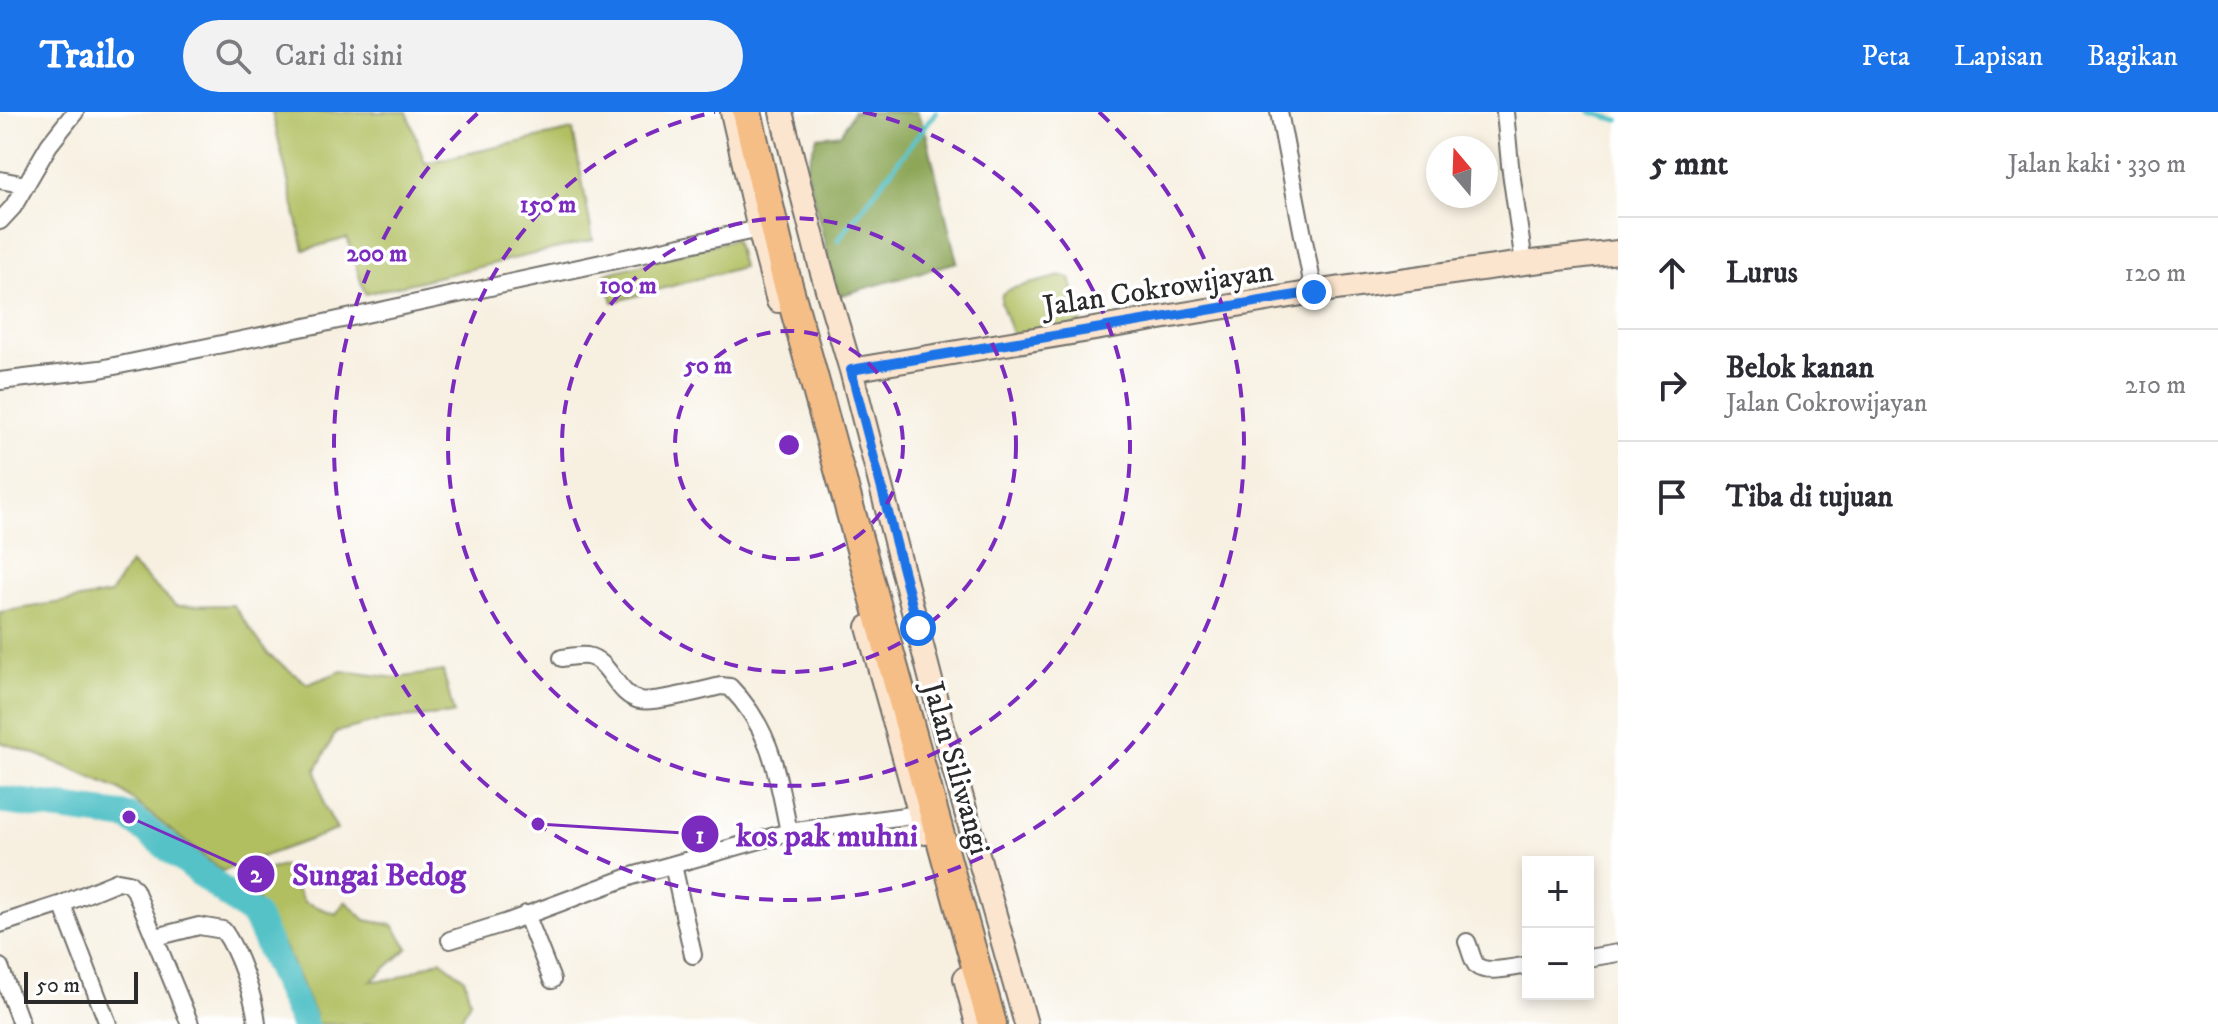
<!DOCTYPE html>
<html lang="id">
<head>
<meta charset="utf-8">
<style>
  :root { --surface:#fff; --page:#f2f2f3; --text:#2b2b33; --muted:#7c7c81; --line:#e1e1e2; --accent:#1a73e8 }
  body { margin:0; font-family:"IM FELL DW Pica",serif; background:var(--page); color:var(--text) }
  .controls { position:absolute; right:24px; bottom:24px; display:grid; overflow:hidden; border-radius:0px; box-shadow:0 4px 12px #0003 }
  .controls button { width:72px; height:72px; display:grid; place-items:center; padding:0; border:0; border-bottom:2px solid var(--line); background:var(--surface); color:var(--text); font:40px sans-serif }
  .compass { position:absolute; left:1426px; top:24px; width:72px; height:72px; border-radius:50%; background:var(--surface); box-shadow:0 4px 12px #0003; rotate:341deg }
  .scale { position:absolute; left:24px; bottom:20px; width:114px; box-sizing:border-box; padding-left:8px; border:4px solid #2b2b2b; border-top:0; font-size:22px; line-height:28px; white-space:nowrap; color:#2b2b2b; -webkit-text-stroke:6px #fff; paint-order:stroke }
  .stop { position:absolute; width:24px; height:24px; margin:-18px; border:6px solid #1a73e8; border-radius:50%; background:#fff }
  .stop.end { background:#1a73e8; border-color:#fff; box-shadow:0 2px 8px #0008 }
  .list { margin:0; padding:0; list-style:none }
  h2 { display:flex; justify-content:space-between; align-items:center; height:104px; margin:0; padding:0 32px; font-size:34px }
  h2 small { font-size:26px; font-weight:400; color:var(--muted) }
  .list li { display:grid; grid-template-columns:52px 1fr auto; gap:24px; align-items:center; box-sizing:border-box; height:112px; padding:0 32px; border-top:2px solid var(--line) }
  .list b { display:block; font-size:30px; white-space:nowrap }
  .list p { margin:0; font-size:26px; white-space:nowrap; color:var(--muted) }
  .list em { font-size:26px; font-style:normal; color:var(--muted) }
  .icon { flex:none; width:44px; height:44px; fill:none; stroke:currentColor; stroke-width:2; stroke-linecap:round; stroke-linejoin:round }
  .map { position:relative; flex:none; width:1618px; height:912px; overflow:hidden }
  header { display:flex; align-items:center; gap:48px; box-sizing:border-box; height:112px; padding:0 40px; background:var(--accent); color:#fff }
  header strong { font-size:38px }
  nav { display:flex; gap:44px; margin-inline-start:auto; font-size:28px }
  .search { width:560px; height:72px; background:var(--page); display:flex; align-items:center; gap:20px; box-sizing:border-box; padding:0 28px; border-radius:44px; color:var(--muted); font-size:30px }
  main { display:flex }
  aside { flex:1; background:var(--surface) }
  .map>svg:first-child { display:block }
  .green { fill:#b1bf61; stroke:#6e7546; stroke-width:2 }
  .forest { fill:#8ca657; stroke:#5c6841; stroke-width:2 }
  .lines { fill:none; stroke-linecap:round; stroke-linejoin:round }
  .stream { stroke:#54c2c8; stroke-width:5 }
  .river { stroke:#54c2c8; stroke-width:28 }
  .street-casing { stroke:#72706b; stroke-width:20 }
  .secondary-casing { stroke:#72706b; stroke-width:26 }
  .highway-casing { stroke:#72706b; stroke-width:32 }
  .street { stroke:#fff; stroke-width:16 }
  .secondary { stroke:#fbe5cf; stroke-width:22 }
  .highway { stroke:#f6be87; stroke-width:28 }
  .route { stroke:#1a73e8; stroke-width:10 }
  .ring { fill:none; stroke:#7b2cbf; stroke-width:4; stroke-dasharray:14 10 }
  .labels { text-anchor:middle; stroke-width:7; stroke-linejoin:round; paint-order:stroke }
  .street-label { font-size:30px; fill:#2b2b2b; stroke:#fff }
  .centre { fill:#7b2cbf; stroke:#fff; stroke-width:4 }
  .ring-label { font-size:24px; text-anchor:middle; font-weight:bold; fill:#7b2cbf; stroke:#fff; stroke-width:7; stroke-linejoin:round; paint-order:stroke }
  .leader { fill:none; stroke:#7b2cbf; stroke-width:3 }
  .callout-dot { fill:#7b2cbf; stroke:#fff; stroke-width:3 }
  .mark-label { font-size:24px; text-anchor:middle; font-weight:bold; fill:#fff }
  .callout-label { font-size:32px; text-anchor:middle; font-weight:bold; fill:#7b2cbf; stroke:#fff; stroke-width:7; stroke-linejoin:round; paint-order:stroke }
</style>
</head>
<body>
<header>
<strong>Trailo</strong>
<div class="search"><svg class="icon" aria-label="search" viewBox="0 0 24 24"><circle cx="10" cy="10" r="6"/><path d="M15 15l6 6"/></svg>Cari di sini</div>
<nav><a>Peta</a><a>Lapisan</a><a>Bagikan</a></nav>
</header>
<main>
<div class="map">
<svg width="1618" height="912" viewBox="0 0 1618 912">
  <rect width="100%" height="100%" fill="#fff"/>
  <filter id="ink" filterUnits="userSpaceOnUse"><feTurbulence type="fractalNoise" baseFrequency=".0125" numOctaves="2"/><feDisplacementMap in="SourceGraphic" scale="16" xChannelSelector="R" yChannelSelector="G"/><feConvolveMatrix kernelMatrix="1 2 1 2 8 2 1 2 1" color-interpolation-filters="sRGB"/></filter>
  <filter id="wash" filterUnits="userSpaceOnUse"><feTurbulence type="fractalNoise" baseFrequency=".006" numOctaves="4" result="noise"/><feDisplacementMap in="SourceGraphic" scale="32" xChannelSelector="R" yChannelSelector="G"/><feGaussianBlur stdDeviation="1.8" result="paint"/><feColorMatrix in="noise" values="0 0 0 0 0 0 0 0 0 0 0 0 0 0 0 0 0 1.4 0 .05"/><feComposite in="paint" operator="in"/></filter>
  <g filter="url(#wash)">
    <rect width="100%" height="100%" fill="#f7f0e1"/>
    <!-- green -->
    <path class="green" d="M272 0H407L425 51 573 18 593 128 365 182 347 126 304 138Z
      M735 127 742 155 613 190 605 162Z
      M1061 164 1070 166 1082 212 1013 224 1001 191 1002 182 1010 177Z
      M130 451 176 494 233 493 269 543 308 572 342 559 397 566 443 559 454 602 387 607 336 620 316 658 324 693 337 718 222 759 120 678 41 644 0 630V500L110 482Z
      M284 754 304 790 336 802 345 789 365 808 393 813 408 836 371 869 395 867 440 848 464 866 470 889 459 912H316L315 903 287 840 260 791 236 764Z"/>
    <!-- forest -->
    <path class="forest" d="M853 0H917L926 21 957 150 838 184 806 56 817 25 841 22Z"/>
    <g class="lines">
      <!-- stream -->
      <path class="stream" d="M1590 0 1618 8
        M838 128 936 0"/>
      <!-- river -->
      <path class="river" d="M0 688 129 705 255 804 304 912"/>
    </g>
  </g>
  <g filter="url(#ink)">
    <g class="lines">
      <!-- street casing -->
      <g class="street-casing">
        <path id="street" d="M1279 0 1314 180
          M1505 0 1510 53 1524 151
          M0 68 26 73
          M0 109 13 95 49 33 75 0
          M0 269 100 257 315 213 759 117
          M562 546C570 545 579 543 587 544 611 548 616 584 640 588 655 591 704 578 721 574L730 575C773 619 777 663 789 720
          M673 753 693 843
          M62 792 108 912
          M526 802 552 868
          M0 812 62 792 118 769 129 771 135 778 190 912
          M156 825 199 814 223 818C238 838 255 887 257 912
          M450 828 508 810 632 764 789 720 919 702
          M1467 830C1470 836 1472 849 1477 854 1486 862 1516 855 1528 853
          M1588 846 1618 841
          M0 855 21 912"/>
      </g>
      <!-- secondary casing -->
      <g class="secondary-casing">
        <path id="secondary" d="M732 0 759 117 778 189
          M781 0 821 157 851 258 954 658 1026 912
          M851 258 1314 180 1524 151 1618 140
          M868 515 925 721
          M965 866 977 912"/>
      </g>
      <!-- highway casing -->
      <g class="highway-casing">
        <path id="highway" d="M747 0 785 162 992 912"/>
      </g>
      <!-- street -->
      <use href="#street" class="street"/>
      <!-- secondary -->
      <use href="#secondary" class="secondary"/>
      <!-- highway -->
      <use href="#highway" class="highway"/>
    </g>
  </g>
  <g class="lines" filter="url(#ink)">
    <!-- route -->
    <path class="route" d="M918 516 851 258 1314 180"/>
  </g>
  <!-- distance rings -->
  <g class="ring">
    <circle cx="789" cy="333" r="114"/>
    <circle cx="789" cy="333" r="227"/>
    <path d="M863 0A341 341 0 1 1 715 0"/>
    <path d="M1099 0A455 455 0 1 1 479 0"/>
  </g>
  <g class="labels">
    <!-- street labels -->
    <g class="street-label">
      <text transform="translate(1158 176) rotate(-9)" y="10">Jalan Cokrowijayan</text>
      <text transform="translate(957 656) rotate(74)" y="10">Jalan Siliwangi</text>
    </g>
  </g>
  <circle cx="789" cy="333" r="12" class="centre"/>
  <g class="ring-label">
    <text x="548" y="100">150 m</text>
    <text x="377" y="149">200 m</text>
    <text x="628" y="181">100 m</text>
    <text x="708" y="261">50 m</text>
  </g>
  <!-- callouts -->
  <path class="leader" d="M538 712L700 722M129 705L256 762"/>
  <g class="callout-dot">
    <circle cx="538" cy="712" r="8"/>
    <circle cx="129" cy="705" r="8"/>
    <circle cx="700" cy="722" r="20"/>
    <circle cx="256" cy="762" r="20"/>
  </g>
  <g class="mark-label">
    <text x="700" y="731">1</text>
    <text x="256" y="770">2</text>
  </g>
  <g class="callout-label">
    <text x="827" y="734">kos pak muhni</text>
    <text x="379" y="773">Sungai Bedog</text>
  </g>
</svg>
<div class="controls">
<button>+</button>
<button>−</button>
</div>
<svg class="compass" viewBox="-18 -18 36 36"><path d="M0-13l5 13h-10z" fill="#e53935"/><path d="M0 13l5-13h-10z" fill="#7c7c81"/></svg>
<div class="scale">50 m</div>
<div class="stop" style="left:918px;top:516px"></div>
<div class="stop end" style="left:1314px;top:180px"></div>
</div>
<aside>
<h2>5 mnt<small>Jalan kaki · 330 m</small></h2>
<ul class="list">
<li><svg class="icon" aria-label="ahead" viewBox="0 0 24 24"><path d="M12 20V5M6 11l6-6 6 6"/></svg><div><b>Lurus</b></div><em>120 m</em></li>
<li><svg class="icon" aria-label="right" viewBox="0 0 24 24"><path d="M7 20v-9h11M14 6l5 5-5 5"/></svg><div><b>Belok kanan</b><p>Jalan Cokrowijayan</p></div><em>210 m</em></li>
<li><svg class="icon" aria-label="arrive" viewBox="0 0 24 24"><path d="M6 21V4h12l-3 4 3 4H6"/></svg><div><b>Tiba di tujuan</b></div></li>
</ul>
</aside>
</main>
</body>
</html>
